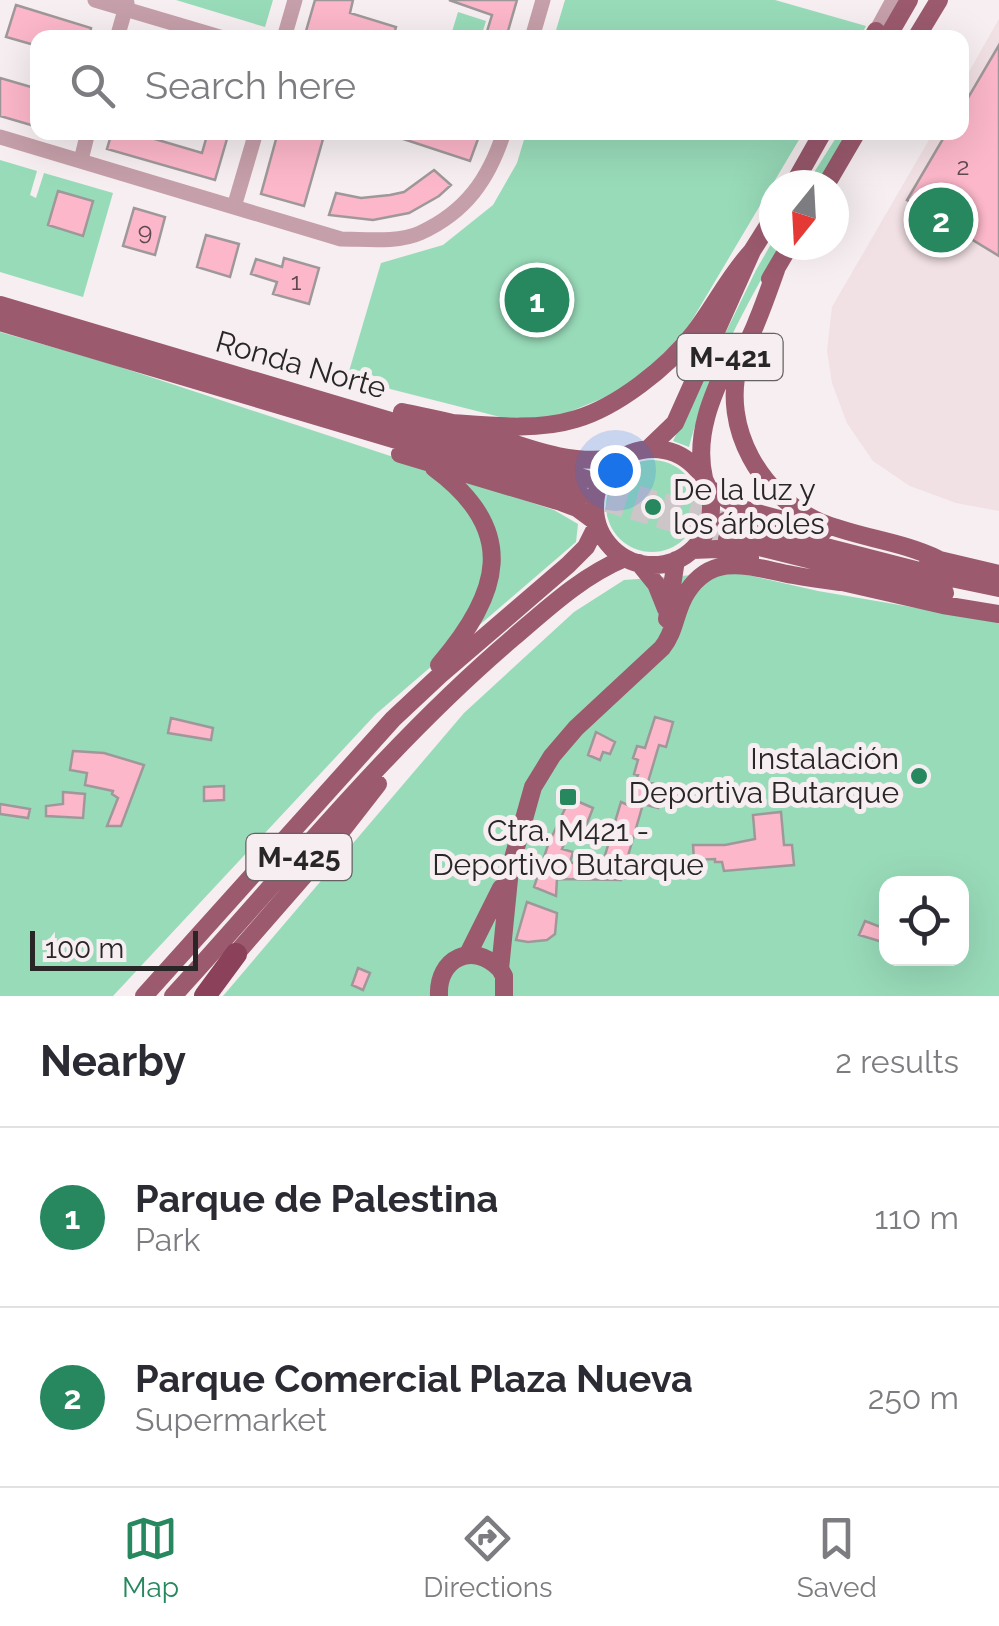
<!DOCTYPE html>
<html lang="en">
<head>
<meta charset="utf-8">
<style>
  :root { --surface:#fff; --page:#f2f2f3; --text:#2b2b33; --muted:#7c7c81; --line:#e1e1e2; --accent:#27875f }
  body { margin:0; font-family:Raleway,sans-serif; background:var(--page); color:var(--text) }
  .controls { position:absolute; right:30px; bottom:30px; display:grid; overflow:hidden; border-radius:20px; box-shadow:0 10px 40px #0002 }
  .controls button { width:90px; height:90px; display:grid; place-items:center; padding:0; border:0; border-bottom:2px solid var(--line); background:var(--surface); color:var(--text); font:50px sans-serif }
  .compass { position:absolute; left:759px; top:170px; width:90px; height:90px; border-radius:50%; background:var(--surface); box-shadow:0 10px 40px #0002; rotate:198deg }
  .scale { position:absolute; left:30px; bottom:25px; width:168px; box-sizing:border-box; padding-left:10px; border:5px solid #292627; border-top:0; font-size:28px; line-height:35px; white-space:nowrap; color:#292627; -webkit-text-stroke:8px #f6eef0; paint-order:stroke }
  .you { position:absolute; left:615px; top:470px; width:35px; height:35px; margin:-25px; border:8px solid #fff; border-radius:50%; background:#1a73e8; box-shadow:0 0 0 15px #1a73e833 }
  .badge { display:grid; place-items:center; width:65px; height:65px; border-radius:50%; background:var(--accent); color:#fff; font-size:32px; font-weight:700 }
  .pin { position:absolute; translate:-50% -50%; border:5px solid #fff; box-shadow:0 2px 10px #0006 }
  .list { margin:0; padding:0; list-style:none }
  h2 { display:flex; justify-content:space-between; align-items:center; height:130px; margin:0; padding:0 40px; font-size:42px }
  h2 small { font-size:32px; font-weight:400; color:var(--muted) }
  .list li { display:grid; grid-template-columns:65px 1fr auto; gap:30px; align-items:center; box-sizing:border-box; height:180px; padding:0 40px; border-top:2px solid var(--line) }
  .list b { display:block; font-size:38px; white-space:nowrap }
  .list p { margin:0; font-size:32px; white-space:nowrap; color:var(--muted) }
  .list em { font-size:32px; font-style:normal; color:var(--muted) }
  .icon { flex:none; width:55px; height:55px; fill:none; stroke:currentColor; stroke-width:2; stroke-linecap:round; stroke-linejoin:round }
  .map { position:relative; flex:none; width:999px; height:996px; overflow:hidden }
  .search { position:absolute; background:var(--surface); box-shadow:0 10px 40px #0002; left:30px; right:30px; top:30px; height:110px; display:flex; align-items:center; gap:25px; box-sizing:border-box; padding:0 35px; border-radius:20px; color:var(--muted); font-size:38px }
  .sheet { height:490px; background:var(--surface) }
  nav { display:flex; justify-content:space-around; align-items:center; box-sizing:border-box; height:140px; border-top:2px solid var(--line); background:var(--surface); font-size:28px; color:var(--muted) }
  nav a { display:grid; justify-items:center; gap:5px }
  nav .on { color:var(--accent) }
  .map>svg:first-child { display:block }
  .built { fill:#f1e0e4 }
  .green { fill:#98dbb9; fill-rule:evenodd }
  .building { fill:#fcb7ca; stroke:#9f989a; stroke-width:2.5 }
  .lines { fill:none; stroke-linecap:round; stroke-linejoin:round }
  .major-tunnel { stroke:#cdc6c8; stroke-width:18; stroke-dasharray:18 9; stroke-linecap:butt }
  .minor { stroke:#c59fa9; stroke-width:15 }
  .major { stroke:#9b5a6e; stroke-width:18 }
  .highway { stroke:#8a4159; stroke-width:22 }
  .poi-dot { fill:#27875f; stroke:#f6eef0; stroke-width:4 }
  .labels { text-anchor:middle; stroke-width:10; stroke-linejoin:round; paint-order:stroke }
  .number-label { font-size:25px; fill:#5e4a50 }
  .shield { fill:#f6eef0; stroke:#666263; stroke-width:2.5 }
  .shield-label { font-size:28px; font-weight:bold; fill:#292627 }
  .street-label { font-size:30px; fill:#292627; stroke:#f6eef0 }
  .poi-label { font-size:30px; fill:#292627; stroke:#f6eef0; text-anchor:start }
</style>
</head>
<body>
<div class="map">
<svg width="999" height="996" viewBox="0 0 999 996">
  <rect width="100%" height="100%" fill="#f6eef0"/>
  <!-- built -->
  <path class="built" d="M999 19V511L956 503 910 486 873 461 847 423 832 383 827 351 832 307 933 133 962 132V84Z"/>
  <!-- green -->
  <path class="green" d="M176 0H273L265 27Z
    M565 0H775L866 26 860 38 554 37Z
    M458 12 486 21 481 37 451 35Z
    M526 133H803L682 337 623 390 535 426 347 378 381 263 443 245 493 205 517 163Z
    M839 133H849L817 185H806Z
    M0 160 37 171 30 195 36 198 44 173 113 193 83 297 0 272Z
    M774 239V245H781C744 308 708 376 689 447L673 441 756 270Z
    M0 332 108 363 554 510 578 524 576 542 376 714 113 996H0Z
    M606 506a46 46 0 1 1 92 0a46 46 0 1 1-92 0Z
    M735 572 818 591 999 622V996H223L464 713 574 612 624 580ZM886 884H962V958H886Z"/>
  <!-- building -->
  <path class="building" d="M315 0H353L350 13 396 27 393 38H304Z
    M449 0H517L506 38H485L492 15Z
    M16 5 91 28 89 38H38V46L6 37Z
    M999 45V256L907 200 947 132H962V108Z
    M0 78 38 89V127L0 116Z
    M112 132H131L202 153 208 132H229L215 180 107 149Z
    M278 132H325L304 206 261 194Z
    M382 132H456L478 139 470 161Z
    M434 170 451 185 439 196 409 213 373 220 329 215 336 193 361 198 390 195 404 192Z
    M58 191 93 201 83 236 48 225Z
    M134 208 165 217 155 255 123 246Z
    M206 235 239 244 230 277 197 267Z
    M284 258 319 268 309 304 273 294 277 282 251 274 256 259 282 267Z
    M655 717 673 722 666 747 659 745 648 782 664 787 658 808 643 804 621 880 557 879 556 896 534 887 548 845 570 798 593 808 584 831 572 826 562 849 573 852 570 862 600 872 621 802 628 805 638 775 634 774 638 760 633 758 637 746 645 748Z
    M171 718 213 728 211 740 168 733Z
    M596 732 615 742 610 754 603 752 600 760 588 755Z
    M73 751 104 753 144 765 121 826H107L118 798 112 794 113 791 85 785 87 773 70 770Z
    M224 786V800L204 801V787Z
    M63 792 85 794 83 818 46 816V806L63 804Z
    M0 804 30 809 28 818 0 814Z
    M781 812 784 845H792L794 865 724 871 722 862H715V859L694 860 693 845H725L755 839 753 815Z
    M651 860H674L675 875 652 877Z
    M527 902 557 913 555 934 547 940 528 942 516 940Z
    M865 921 886 929V943L859 935Z
    M358 968 370 973 363 990 352 985Z"/>
  <g class="lines">
    <!-- major-tunnel -->
    <path class="major-tunnel" d="M586 479 725 521
      M581 495 722 538"/>
    <!-- minor -->
    <path class="minor" d="M95 0 223 38
      M876 31 893 0
      M117 38 127 3
      M284 38 295 0
      M532 38 543 0
      M0 137 341 239C365 239 398 243 420 233 466 212 489 179 504 132
      M81 160 88 132
      M234 207 256 132"/>
    <!-- major -->
    <path class="major" d="M872 38 876 31
      M887 38 909 0
      M916 38 939 0
      M793 185 823 132
      M826 185 857 132
      M776 270C770 287 764 304 757 321 752 335 743 349 739 364 721 428 761 496 820 522 859 538 901 541 938 559
      M770 279 790 245
      M0 305 586 479
      M0 322 581 495
      M402 412C420 416 438 419 456 424 508 439 568 471 624 456
      M452 423C492 426 537 431 576 419 617 407 667 368 694 333 714 307 729 276 752 251
      M649 448 675 423 752 251 774 216
      M595 507a58 58 0 1 1 116 0a58 58 0 1 1-116 0Z
      M400 454 561 502 577 508 596 522
      M434 468C520 531 500 594 439 665
      M704 478C693 431 716 388 735 346
      M708 488 742 509 824 531
      M725 521 927 573 999 588
      M727 539 945 593
      M692 550 718 549 750 558
      M927 557 999 574
      M639 563 656 584 666 609
      M829 579 943 605 999 614
      M667 619 676 560
      M468 954 501 888
      M228 963 329 847 378 784
      M144 996 393 719 440 675 568 565 586 547 597 525
      M173 996C284 875 388 744 514 637 549 607 582 576 625 558
      M439 996C437 958 473 941 500 969
      M504 996V976L500 969 510 869 533 787 552 756 576 728 662 648C676 631 675 610 687 592 714 550 753 568 793 575 809 578 824 580 840 582"/>
    <!-- highway -->
    <path class="highway" d="M205 996 236 954"/>
  </g>
  <!-- markers -->
  <g class="poi-dot">
    <circle cx="653" cy="507" r="10"/>
    <circle cx="919" cy="776" r="10"/>
    <rect x="558" y="787" width="20" height="20" rx="5"/>
  </g>
  <g class="labels">
    <!-- number labels -->
    <g class="number-label">
      <text x="963" y="175">2</text>
      <text x="145" y="240">9</text>
      <text x="296" y="290">1</text>
    </g>
    <!-- shield labels -->
    <g class="shield">
      <rect x="677.5" y="334" width="105" height="46" rx="8"/>
      <rect x="246.5" y="834" width="105" height="46" rx="8"/>
    </g>
    <g class="shield-label">
      <text x="730" y="367">M-421</text>
      <text x="299" y="867">M-425</text>
    </g>
    <!-- street labels -->
    <g class="street-label">
      <text transform="translate(301 365) rotate(16)" y="10">Ronda Norte</text>
    </g>
    <!-- poi labels -->
    <g class="poi-label">
      <text x="673" y="500">De la luz y<tspan x="673" dy="34">los árboles</tspan></text>
      <text x="899" y="769" text-anchor="end">Instalación<tspan x="899" dy="34">Deportiva Butarque</tspan></text>
      <text x="568" y="841" text-anchor="middle">Ctra. M421 -<tspan x="568" dy="34">Deportivo Butarque</tspan></text>
    </g>
  </g>
</svg>
<div class="controls">
<button><svg class="icon" aria-label="locate" viewBox="0 0 24 24"><circle cx="12" cy="12" r="6"/><path d="M12 2v4M12 18v4M2 12h4M18 12h4"/></svg></button>
</div>
<svg class="compass" viewBox="-18 -18 36 36"><path d="M0-13l5 13h-10z" fill="#e53935"/><path d="M0 13l5-13h-10z" fill="#7c7c81"/></svg>
<div class="scale">100 m</div>
<div class="you"></div>
<div class="pin badge" style="left:537px;top:300px">1</div>
<div class="pin badge" style="left:941px;top:220px">2</div>
<div class="search"><svg class="icon" aria-label="search" viewBox="0 0 24 24"><circle cx="10" cy="10" r="6"/><path d="M15 15l6 6"/></svg>Search here</div>
</div>
<section class="sheet">
<h2>Nearby<small>2 results</small></h2>
<ul class="list">
<li><span class="badge">1</span><div><b>Parque de Palestina</b><p>Park</p></div><em>110 m</em></li>
<li><span class="badge">2</span><div><b>Parque Comercial Plaza Nueva</b><p>Supermarket</p></div><em>250 m</em></li>
</ul>
</section>
<nav>
<a class="on"><svg class="icon" aria-label="map" viewBox="0 0 24 24"><path d="M3 6l6-2 6 2 6-2v14l-6 2-6-2-6 2zM9 4v14M15 6v14"/></svg>Map</a>
<a><svg class="icon" aria-label="directions" viewBox="0 0 24 24"><path d="M12 3l9 9-9 9-9-9zM9 14v-3h6M13 9l2 2-2 2"/></svg>Directions</a>
<a><svg class="icon" aria-label="saved" viewBox="0 0 24 24"><path d="M7 4h10v16l-5-4-5 4z"/></svg>Saved</a>
</nav>
</body>
</html>
